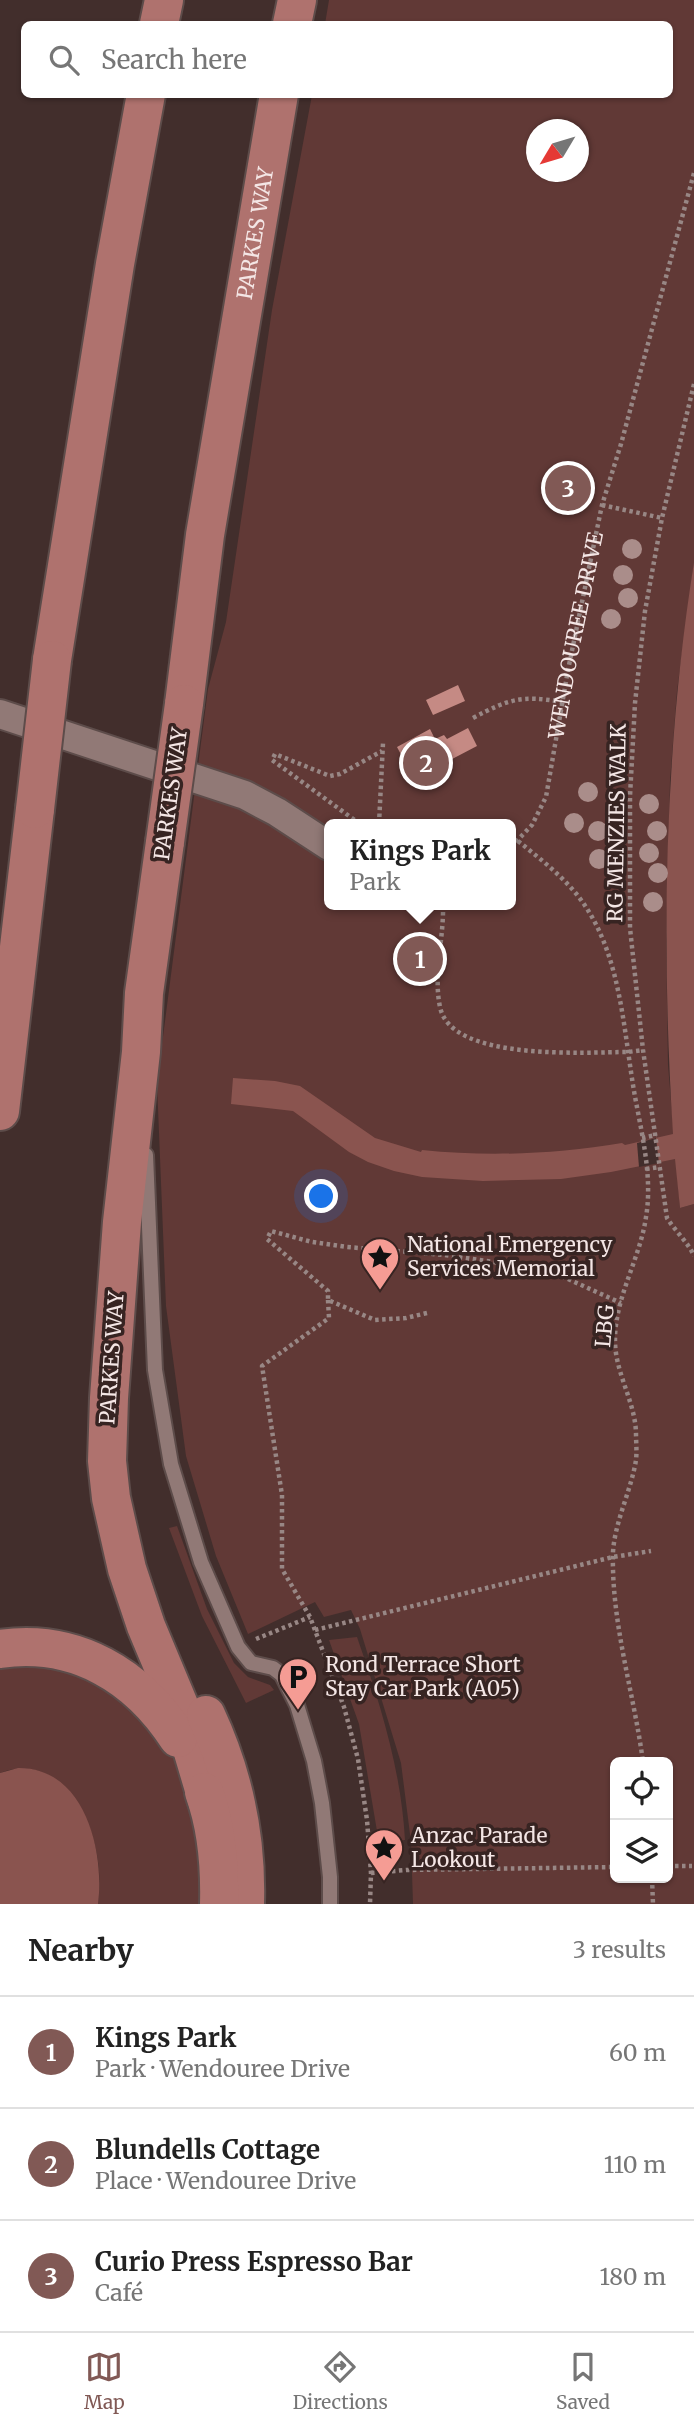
<!DOCTYPE html>
<html lang="en">
<head>
<meta charset="utf-8">
<style>
  :root { --surface:#fff; --page:#f2f2f2; --text:#222; --muted:#767676; --line:#e0e0e0; --accent:#815955 }
  body { margin:0; font-family:Merriweather,serif; background:var(--page); color:var(--text) }
  .controls { position:absolute; right:21px; bottom:21px; display:grid; overflow:hidden; border-radius:10px; box-shadow:0 2px 5px #0004 }
  .controls button { width:63px; height:63px; display:grid; place-items:center; padding:0; border:0; border-bottom:2px solid var(--line); background:var(--surface); color:var(--text); font:35px sans-serif }
  .compass { position:absolute; left:526px; top:119px; width:63px; height:63px; border-radius:50%; background:var(--surface); box-shadow:0 2px 5px #0004; rotate:232deg }
  .you { position:absolute; left:322px; top:1197px; width:24px; height:24px; margin:-18px; border:5px solid #fff; border-radius:50%; background:#1a73e8; box-shadow:0 0 0 10px #1a73e833 }
  .badge { display:grid; place-items:center; width:46px; height:46px; border-radius:50%; background:var(--accent); color:#fff; font-size:23px; font-weight:700 }
  .pin { position:absolute; translate:-50% -50%; border:4px solid #fff; box-shadow:0 2px 7px #0006 }
  .popup { position:absolute; left:324px; top:819px; width:192px; height:91px; box-sizing:border-box; display:grid; place-content:center; border-radius:10px; background:var(--surface); filter:drop-shadow(0 2px 5px #0005); font-size:23px; white-space:nowrap; color:var(--muted) }
  .popup b { font-size:26px; color:var(--text) }
  .popup::after { content:''; position:absolute; left:50%; top:100%; margin-left:-14px; border:14px solid transparent; border-top-color:var(--surface) }
  .list { margin:0; padding:0; list-style:none }
  h2 { display:flex; justify-content:space-between; align-items:center; height:91px; margin:0; padding:0 28px; font-size:30px }
  h2 small { font-size:23px; font-weight:400; color:var(--muted) }
  .list li { display:grid; grid-template-columns:46px 1fr auto; gap:21px; align-items:center; box-sizing:border-box; height:112px; padding:0 28px; border-top:2px solid var(--line) }
  .list b { display:block; font-size:26px; white-space:nowrap }
  .list p { margin:0; font-size:23px; white-space:nowrap; color:var(--muted) }
  .list em { font-size:23px; font-style:normal; color:var(--muted) }
  .icon { flex:none; width:38px; height:38px; fill:none; stroke:currentColor; stroke-width:2; stroke-linecap:round; stroke-linejoin:round }
  .map { position:relative; flex:none; width:694px; height:1904px; overflow:hidden }
  .search { position:absolute; background:var(--surface); box-shadow:0 2px 5px #0004; left:21px; right:21px; top:21px; height:77px; display:flex; align-items:center; gap:18px; box-sizing:border-box; padding:0 24px; border-radius:10px; color:var(--muted); font-size:26px }
  .sheet { height:427px; background:var(--surface) }
  nav { display:flex; justify-content:space-around; align-items:center; box-sizing:border-box; height:98px; border-top:2px solid var(--line); background:var(--surface); font-size:19px; color:var(--muted) }
  nav a { display:grid; justify-items:center; gap:4px }
  nav .on { color:var(--accent) }
  .map>svg:first-child { display:block }
  .green { fill:#613936; fill-rule:evenodd }
  .water { fill:#8a544f }
  .pier { fill:#422e2c }
  .building { fill:#c58a84 }
  .lines { fill:none; stroke-linecap:round; stroke-linejoin:round }
  .service-casing { stroke:#5d4c4a; stroke-width:18 }
  .minor-casing { stroke:#5d4c4a; stroke-width:32 }
  .primary-casing { stroke:#5d4c4a; stroke-width:42 }
  .path { stroke:#988785; stroke-width:4.5; stroke-dasharray:3.5 3.5; stroke-linecap:butt }
  .service { stroke:#917976; stroke-width:14 }
  .minor { stroke:#917976; stroke-width:28 }
  .primary { stroke:#af726e; stroke-width:38 }
  .primary-bridge-casing { stroke:#5d4c4a; stroke-width:42; stroke-linecap:butt }
  .primary-bridge { stroke:#af726e; stroke-width:38 }
  .tree { fill:#aa8d8a }
  .labels { text-anchor:middle; stroke-width:7; stroke-linejoin:round; paint-order:stroke }
  .street-label { font-size:21px; fill:#f4e6e5; stroke:#372422 }
  .poi-label { font-size:21px; fill:#f4e6e5; stroke:#372422; text-anchor:start }
</style>
</head>
<body>
<div class="map">
<svg width="694" height="1904" viewBox="0 0 694 1904">
  <rect width="100%" height="100%" fill="#422e2c"/>
  <!-- green -->
  <path class="green" d="M329 0H694V562L677 691 670 781 666 941 668 1065 680 1208 694 1204V1904H413L411 1842 401 1763 360 1629 351 1610 324 1617 315 1602 248 1634 216 1556 186 1456 166 1306 157 1083 208 689 226 622 272 310 312 95 670 94V24H325ZM536 130H578V172H536ZM329 824H511V905H329ZM615 1762H668V1878H615Z
    M177 1526 207 1609 234 1663 248 1677 270 1685 274 1690 246 1703 202 1616 169 1528Z
    M357 1637C380 1703 401 1769 405 1840L379 1843 359 1724 329 1640Z
    M0 1658 103 1679 183 1765 209 1904H98C100 1886 100 1868 96 1850 88 1805 52 1753 0 1773Z"/>
  <!-- water -->
  <path class="water" d="M694 562V1204L680 1208 675 1159 611 1172 561 1179 483 1181 422 1177 394 1171 368 1162 349 1152 293 1111 231 1104 233 1078 275 1081 300 1086 375 1138 421 1152 422 1150C490 1157 555 1154 622 1143L625 1145 673 1134C661 943 664 751 694 562Z
    M18 1768C85 1767 105 1852 98 1904H0V1773Z"/>
  <!-- pier -->
  <path class="pier" d="M656 1138 659 1163 639 1167 637 1143Z"/>
  <!-- building -->
  <path class="building" d="M458 685 465 701 433 715 426 700Z
    M468 728 477 746 414 779 397 747 430 729 435 739 444 735 447 739Z"/>
  <g class="lines">
    <!-- service casing -->
    <g class="service-casing">
      <path id="service" d="M146 1155 155 1370 171 1464 201 1562 238 1647 251 1663 273 1668 282 1675 297 1705 314 1761 322 1803 330 1877V1904"/>
    </g>
    <!-- minor casing -->
    <g class="minor-casing">
      <path id="minor" d="M0 714 245 795 277 812 329 846"/>
    </g>
    <!-- primary casing -->
    <g class="primary-casing">
      <g id="primary">
        <path d="M159 24 164 0"/>
        <path d="M292 24 297 0"/>
        <path d="M52 660 115 264 146 94"/>
        <path id="s2" d="M184 704 205 535 279 94"/>
        <path d="M165 842 144 993 141 1052 122 1222 109 1398 107 1461 111 1498 127 1569 146 1626 179 1705 208 1803"/>
        <path d="M0 1111 35 809"/>
        <path d="M0 1649C76 1638 138 1676 178 1738"/>
        <path d="M206 1715C234 1775 247 1838 245 1904"/>
        <path d="M204 1792C217 1828 220 1866 219 1904"/>
      </g>
    </g>
    <!-- path -->
    <g class="path">
      <path d="M694 384 662 518 645 611 635 703 630 796V928L643 1050 667 1218C675 1231 688 1242 694 1256"/>
      <path d="M602 505 662 518"/>
      <path d="M473 718C509 699 521 695 562 702"/>
      <path d="M360 824 272 760 275 754 330 776 340 774 382 751"/>
      <path d="M379 824 383 743"/>
      <path d="M518 841C544 862 572 883 589 912 621 964 624 1032 634 1091 641 1131 653 1176 646 1217 640 1259 615 1297 615 1340 615 1373 635 1401 636 1433 636 1442 637 1451 636 1460 631 1491 615 1521 613 1552 611 1623 634 1693 643 1762"/>
      <path id="s1" d="M511 847 532 825 546 797 568 670 602 505 621 444 694 173"/>
      <path d="M443 905C444 938 433 974 440 1007 451 1062 586 1052 628 1052L643 1050"/>
      <path d="M642 1138 656 1135"/>
      <path d="M646 1169 660 1167"/>
      <path d="M328 1300 329 1318 262 1366 282 1495V1569L310 1617 344 1707 358 1759 367 1820 371 1873 370 1904"/>
      <path d="M427 1313 406 1318 375 1320 328 1300V1291L267 1239 271 1231 312 1242 347 1247 445 1255 548 1270 621 1303"/>
      <path d="M315 1630 613 1557 651 1551"/>
      <path d="M256 1639 310 1617"/>
      <path d="M668 1866H692"/>
      <path d="M371 1873 406 1870 615 1867"/>
      <path d="M652 1878 653 1904"/>
    </g>
    <!-- service -->
    <use href="#service" class="service"/>
    <!-- minor -->
    <use href="#minor" class="minor"/>
    <!-- primary -->
    <use href="#primary" class="primary"/>
    <!-- primary-bridge casing -->
    <g class="primary-bridge-casing">
      <path id="primary-bridge" d="M35 809 52 660
        M165 842 184 704"/>
    </g>
    <!-- primary-bridge -->
    <use href="#primary-bridge" class="primary-bridge"/>
  </g>
  <!-- trees -->
  <g class="tree">
    <circle cx="632" cy="549" r="10"/>
    <circle cx="623" cy="575" r="10"/>
    <circle cx="628" cy="598" r="10"/>
    <circle cx="611" cy="619" r="10"/>
    <circle cx="588" cy="792" r="10"/>
    <circle cx="649" cy="804" r="10"/>
    <circle cx="574" cy="823" r="10"/>
    <circle cx="598" cy="831" r="10"/>
    <circle cx="657" cy="831" r="10"/>
    <circle cx="649" cy="853" r="10"/>
    <circle cx="599" cy="859" r="10"/>
    <circle cx="658" cy="873" r="10"/>
    <circle cx="653" cy="902" r="10"/>
  </g>
  <!-- icons -->
  <defs>
    <g id="sight-pin" transform="scale(2.0125)"><path d="M0 17L-7.5 6A9.5 9.5 0 1 1 7.5 6Z" fill="#f59c94" stroke="#372422"/><path d="M0-6L1.8-2.2L6-1.7L2.9 1.2L3.7 5.4L0 3.3L-3.7 5.4L-2.9 1.2L-6-1.7L-1.8-2.2Z" fill="#111"/></g>
    <g id="parking-pin" transform="scale(2.0125)"><path d="M0 17L-7.5 6A9.5 9.5 0 1 1 7.5 6Z" fill="#f59c94" stroke="#372422"/><path d="M-3.5-5.5H1a3.5 3.5 0 0 1 0 7H-1V5.5H-3.5ZM-1-3.4V-.6H.8a1.4 1.4 0 0 0 0-2.8Z" fill="#111"/></g>
  </defs>
  <g fill-rule="evenodd">
    <use href="#sight-pin" x="380" y="1257"/>
    <use href="#parking-pin" x="298" y="1677"/>
    <use href="#sight-pin" x="384" y="1848"/>
  </g>
  <g class="labels">
    <!-- street labels -->
    <g class="street-label">
      <text dy="7" stroke="none"><textPath href="#s2" startOffset="476">PARKES WAY</textPath></text>
      <text dy="7" stroke="none"><textPath href="#s1" startOffset="226">WENDOUREE DRIVE</textPath></text>
      <text transform="translate(171 794) rotate(-82)" y="7">PARKES WAY</text>
      <text transform="translate(617 823) rotate(-89)" y="7">RG MENZIES WALK</text>
      <text transform="translate(605 1326) rotate(-85)" y="7">LBG</text>
      <text transform="translate(112 1358) rotate(-86)" y="7">PARKES WAY</text>
    </g>
    <!-- poi labels -->
    <g class="poi-label">
      <text x="407" y="1252">National Emergency<tspan x="407" dy="24">Services Memorial</tspan></text>
      <text x="325" y="1672">Rond Terrace Short<tspan x="325" dy="24">Stay Car Park (A05)</tspan></text>
      <text x="411" y="1843">Anzac Parade<tspan x="411" dy="24">Lookout</tspan></text>
    </g>
  </g>
</svg>
<div class="controls">
<button><svg class="icon" aria-label="locate" viewBox="0 0 24 24"><circle cx="12" cy="12" r="6"/><path d="M12 2v4M12 18v4M2 12h4M18 12h4"/></svg></button>
<button><svg class="icon" aria-label="layers" viewBox="0 0 24 24"><path d="M12 4l9 5-9 5-9-5zM3 14l9 5 9-5"/></svg></button>
</div>
<svg class="compass" viewBox="-18 -18 36 36"><path d="M0-13l5 13h-10z" fill="#e53935"/><path d="M0 13l5-13h-10z" fill="#767676"/></svg>
<div class="you"></div>
<div class="pin badge" style="left:420px;top:959px">1</div>
<div class="popup"><b>Kings Park</b>Park</div>
<div class="pin badge" style="left:426px;top:763px">2</div>
<div class="pin badge" style="left:568px;top:488px">3</div>
<div class="search"><svg class="icon" aria-label="search" viewBox="0 0 24 24"><circle cx="10" cy="10" r="6"/><path d="M15 15l6 6"/></svg>Search here</div>
</div>
<section class="sheet">
<h2>Nearby<small>3 results</small></h2>
<ul class="list">
<li><span class="badge">1</span><div><b>Kings Park</b><p>Park · Wendouree Drive</p></div><em>60 m</em></li>
<li><span class="badge">2</span><div><b>Blundells Cottage</b><p>Place · Wendouree Drive</p></div><em>110 m</em></li>
<li><span class="badge">3</span><div><b>Curio Press Espresso Bar</b><p>Café</p></div><em>180 m</em></li>
</ul>
</section>
<nav>
<a class="on"><svg class="icon" aria-label="map" viewBox="0 0 24 24"><path d="M3 6l6-2 6 2 6-2v14l-6 2-6-2-6 2zM9 4v14M15 6v14"/></svg>Map</a>
<a><svg class="icon" aria-label="directions" viewBox="0 0 24 24"><path d="M12 3l9 9-9 9-9-9zM9 14v-3h6M13 9l2 2-2 2"/></svg>Directions</a>
<a><svg class="icon" aria-label="saved" viewBox="0 0 24 24"><path d="M7 4h10v16l-5-4-5 4z"/></svg>Saved</a>
</nav>
</body>
</html>
